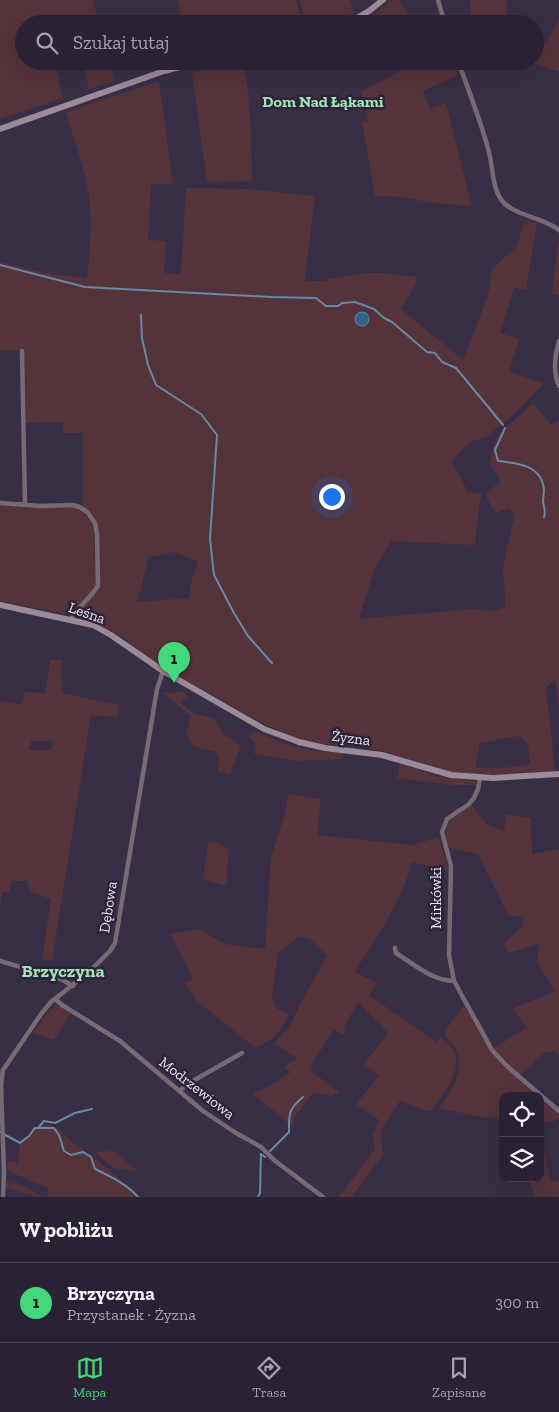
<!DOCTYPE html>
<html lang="pl">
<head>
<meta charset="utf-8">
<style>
  :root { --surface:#2a2234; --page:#322a3c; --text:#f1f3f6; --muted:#a5a4ac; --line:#463f4f; --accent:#44d77b }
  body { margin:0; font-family:"Zilla Slab",serif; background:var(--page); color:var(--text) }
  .controls { position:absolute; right:15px; bottom:15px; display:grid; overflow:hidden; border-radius:10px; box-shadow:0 5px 20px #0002 }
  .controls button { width:45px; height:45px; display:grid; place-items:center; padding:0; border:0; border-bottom:1px solid var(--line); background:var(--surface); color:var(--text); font:25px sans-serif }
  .you { position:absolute; left:331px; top:496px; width:18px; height:18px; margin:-12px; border:4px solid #fff; border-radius:50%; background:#1a73e8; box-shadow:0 0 0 8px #1a73e833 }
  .badge { display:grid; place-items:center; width:32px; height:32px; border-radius:50%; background:var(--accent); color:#111; font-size:16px; font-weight:700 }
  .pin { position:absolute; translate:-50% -41px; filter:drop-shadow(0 1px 2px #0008) }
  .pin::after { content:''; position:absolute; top:26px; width:18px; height:15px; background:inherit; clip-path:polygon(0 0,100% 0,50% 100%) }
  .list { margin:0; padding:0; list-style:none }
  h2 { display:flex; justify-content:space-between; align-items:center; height:65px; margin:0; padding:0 20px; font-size:21px }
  h2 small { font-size:16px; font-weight:400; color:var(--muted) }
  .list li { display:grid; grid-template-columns:32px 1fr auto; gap:15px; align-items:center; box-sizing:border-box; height:80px; padding:0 20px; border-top:1px solid var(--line) }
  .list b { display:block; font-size:19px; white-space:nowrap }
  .list p { margin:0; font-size:16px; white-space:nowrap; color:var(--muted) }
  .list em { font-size:16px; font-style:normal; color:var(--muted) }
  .icon { flex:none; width:28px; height:28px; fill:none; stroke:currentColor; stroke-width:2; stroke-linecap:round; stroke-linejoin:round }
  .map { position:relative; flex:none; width:559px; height:1197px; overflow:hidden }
  .search { position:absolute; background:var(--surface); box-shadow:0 5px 20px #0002; left:15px; right:15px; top:15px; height:55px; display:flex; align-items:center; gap:12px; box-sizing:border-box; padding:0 18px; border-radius:28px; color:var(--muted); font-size:19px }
  .sheet { height:145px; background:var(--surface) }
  nav { display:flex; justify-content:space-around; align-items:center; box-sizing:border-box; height:70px; border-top:1px solid var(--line); background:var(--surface); font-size:14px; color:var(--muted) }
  nav a { display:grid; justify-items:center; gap:2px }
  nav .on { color:var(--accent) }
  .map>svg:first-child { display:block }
  .green { fill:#54333b; fill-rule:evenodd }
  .water { fill:#306387; stroke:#6889a7 }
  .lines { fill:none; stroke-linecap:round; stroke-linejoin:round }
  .stream { stroke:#6889a7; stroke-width:2 }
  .street { stroke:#766b74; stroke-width:4.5 }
  .secondary { stroke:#9b8a98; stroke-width:6 }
  .labels { text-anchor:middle; stroke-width:5; stroke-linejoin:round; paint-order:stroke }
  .street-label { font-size:15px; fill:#e9e3f2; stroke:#2d243b }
  .neighbourhood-label { font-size:16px; font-weight:bold; fill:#a2e7b3; stroke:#2d243b }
  .quarter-label { font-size:18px; font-weight:bold; fill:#a2e7b3; stroke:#2d243b }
</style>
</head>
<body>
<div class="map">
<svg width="559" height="1197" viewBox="0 0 559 1197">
  <rect width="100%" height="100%" fill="#382e46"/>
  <!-- green -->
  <path class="green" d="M0 0H93L99 24H24V61H54L63 98 0 119Z
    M177 0H296L303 24H183Z
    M300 0H350L355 12 326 24H306Z
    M393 0H398L416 24H361Z
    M470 0H507L506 24H471Z
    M559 18V72L525 61H535V40L546 42 558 22Z
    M83 61H109L114 81 89 89Z
    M235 61H244C250 101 252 140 252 181L207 182 192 73Z
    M419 61H453L458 75 423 91 430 109 446 103 472 206 432 203 403 197 375 196 362 122 368 121 362 91Z
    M159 81 173 183 151 185 148 240 166 241 164 273 181 274 186 188 249 189 315 196 305 281H326L327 279 365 273H384L417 277 416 284 401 309 463 360 484 306 489 290 492 268 516 248 525 220 537 223 526 290 514 288 500 333 519 339 509 372 544 383 510 418 486 437 472 441 461 450 452 461 468 492 481 493 475 545 391 541 374 570 359 619 472 609 496 611 505 606 504 577 502 572 515 513 508 508 496 513 487 499V493L501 481 490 464 493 448 497 436 533 403 551 425 559 420V708L555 680 546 687 555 771 476 775 452 773 383 751 349 745 326 744 299 739 268 726 159 665 114 632 95 622 74 616 99 589V533L83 505V433H63V422L26 423 24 350H0V262L45 273 87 278C90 251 92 224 89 197 85 169 74 140 66 112ZM175 552 198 562 191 582 189 598 137 602 149 557ZM519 736 528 744 530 764 504 768H477L476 762 480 743Z
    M559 238V296L552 294Z
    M0 504 46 508 71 506 80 510 94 524 96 585C89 596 78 604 71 615L0 601Z
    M50 660H61L62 693 119 705 117 717 91 715 52 961 42 959 51 899 30 891 27 881H12L10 892H3L0 906V701L22 705 25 692 45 693ZM31 741H53L51 750H29Z
    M184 691 188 696 180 702 193 713 213 718 223 733 241 746 230 774 218 772 219 760 216 752 195 747 186 735 191 716 164 694V692L174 693Z
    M255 731C283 745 311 753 343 752L342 759 296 761 254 754 256 744 249 736Z
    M400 763 434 776 476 781V785H453L397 778Z
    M288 794 321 799 317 835 413 845 438 837 450 871 412 862C402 902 376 937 355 972L377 983 369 995 436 1042 441 1037C445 1041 452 1046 454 1051 462 1074 443 1095 430 1112L400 1101 385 1123 381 1133 383 1155 351 1197H339L375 1149 373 1135 379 1120 356 1104 379 1076 364 1064 388 1033 358 1002 345 1025 344 1035 334 1029 313 1063 310 1070 339 1092 332 1096 316 1093 312 1094 295 1116 292 1126 253 1094 273 1084 291 1072 284 1067 297 1058 274 1043 290 1026 301 1002 327 956 309 938 298 937 278 953 272 997 277 1009 289 1014C280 1033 274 1039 255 1048L196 1000 185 983 193 979 170 934 199 929 225 944 265 949 271 857 285 813Z
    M472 805 486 824 504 831 506 814 531 818 532 854 559 849V1056L555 1051 544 1053 520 1075 493 1049 527 1027 512 1009 555 991 537 962 539 944 509 953 503 944 523 926V918L508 915 478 854 446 847C443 821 451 817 472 805Z
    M208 841 217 843 229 850 226 886 203 879Z
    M56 1004 71 1013 54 1040 33 1033 44 1017Z
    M464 1005 489 1048 553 1106 559 1114V1118L555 1121 540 1123V1096H503V1119L476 1116 439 1108C451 1092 465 1071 457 1051 453 1043 445 1041 445 1031Z
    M47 1124 57 1128 73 1143 91 1155 141 1197H48V1188L8 1171V1161L18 1163 20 1141 28 1135 33 1126H41Z
    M540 1135 551 1182 559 1180V1197H536L528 1178H540Z
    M113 1151 139 1172 114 1168 95 1152Z
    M6 1182 24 1186 43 1197C30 1197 19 1191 6 1188Z"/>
  <!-- water -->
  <path class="water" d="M355 319a7 7 0 1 1 14 0a7 7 0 1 1-14 0Z"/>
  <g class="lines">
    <!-- stream -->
    <path class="stream" d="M0 265 85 287 271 297 316 298 326 306H338L342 303 355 302 374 309 384 318 392 322 427 352 435 353 442 362 456 368 503 425
      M141 315 142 338 148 365 156 385 201 414 217 435 210 539 214 575 234 613 248 636 272 663
      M505 428 495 450 498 461C518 463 542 465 544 490 544 494 543 498 543 502 544 508 546 511 544 517
      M38 1128 44 1121 55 1123 75 1113 92 1109
      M0 1132 20 1143 29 1136 35 1128H54L59 1135 64 1151 71 1155 83 1152 91 1157 95 1169C111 1177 127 1184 138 1197
      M270 1151 289 1132C289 1113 288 1110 303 1097
      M258 1197 260 1193 261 1154 265 1157"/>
    <!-- street -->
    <path class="street" d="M438 0 445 24
      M458 61C469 91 481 122 489 152 493 167 492 191 504 203 519 217 543 217 559 230
      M559 341C555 355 552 371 559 386
      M22 351 25 504
      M0 503 41 506 72 505 80 507 88 513 95 523 97 534 98 586C90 598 79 606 71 619
      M480 778 478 789 474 798 469 804 447 819 442 832 451 866 449 955 454 981 492 1050 508 1067 559 1111
      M395 948 396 953C413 964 433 981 454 981
      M0 961 61 979 73 986
      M55 999 62 1005 120 1041 203 1111 236 1133 261 1147 274 1160 323 1197
      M179 1091 191 1082 242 1053
      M3 1197 4 1173 1 1084 3 1070 41 1014 51 1002 90 971 110 951 115 943 157 689 163 671"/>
    <!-- secondary -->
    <path class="secondary" d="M346 24 369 11 383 0
      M0 129 164 71 203 61
      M0 605 93 625 111 635 163 671 264 729 299 742 325 748 382 755 451 775 493 778 559 774"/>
  </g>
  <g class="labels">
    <!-- street labels -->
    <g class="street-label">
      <text transform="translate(87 613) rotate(19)" y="5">Leśna</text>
      <text transform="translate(351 738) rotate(7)" y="5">Żyzna</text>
      <text transform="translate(436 898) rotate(-90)" y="5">Mirkówki</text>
      <text transform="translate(108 907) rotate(-81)" y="5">Dębowa</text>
      <text transform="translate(197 1088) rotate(38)" y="5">Modrzewiowa</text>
    </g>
    <!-- neighbourhood labels -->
    <g class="neighbourhood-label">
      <text x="323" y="107">Dom Nad Łąkami</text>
    </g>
    <!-- quarter labels -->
    <g class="quarter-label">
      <text x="63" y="977">Brzyczyna</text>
    </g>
  </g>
</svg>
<div class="controls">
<button><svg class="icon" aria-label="locate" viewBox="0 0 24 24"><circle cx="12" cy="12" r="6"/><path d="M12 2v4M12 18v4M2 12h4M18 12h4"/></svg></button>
<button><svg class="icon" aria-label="layers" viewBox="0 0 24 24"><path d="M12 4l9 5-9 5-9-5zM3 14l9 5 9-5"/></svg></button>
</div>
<div class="you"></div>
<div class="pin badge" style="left:174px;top:683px">1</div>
<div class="search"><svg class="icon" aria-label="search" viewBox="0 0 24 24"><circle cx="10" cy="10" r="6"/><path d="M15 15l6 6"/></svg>Szukaj tutaj</div>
</div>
<section class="sheet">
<h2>W pobliżu<small></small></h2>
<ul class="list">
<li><span class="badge">1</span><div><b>Brzyczyna</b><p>Przystanek · Żyzna</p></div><em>300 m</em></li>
</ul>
</section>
<nav>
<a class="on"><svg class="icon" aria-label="map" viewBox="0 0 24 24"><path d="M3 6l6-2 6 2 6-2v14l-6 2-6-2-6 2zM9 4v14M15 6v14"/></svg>Mapa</a>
<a><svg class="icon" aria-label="directions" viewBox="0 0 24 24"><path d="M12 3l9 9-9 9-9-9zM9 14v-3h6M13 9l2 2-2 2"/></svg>Trasa</a>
<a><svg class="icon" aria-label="saved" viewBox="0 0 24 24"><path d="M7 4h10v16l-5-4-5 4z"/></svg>Zapisane</a>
</nav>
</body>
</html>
